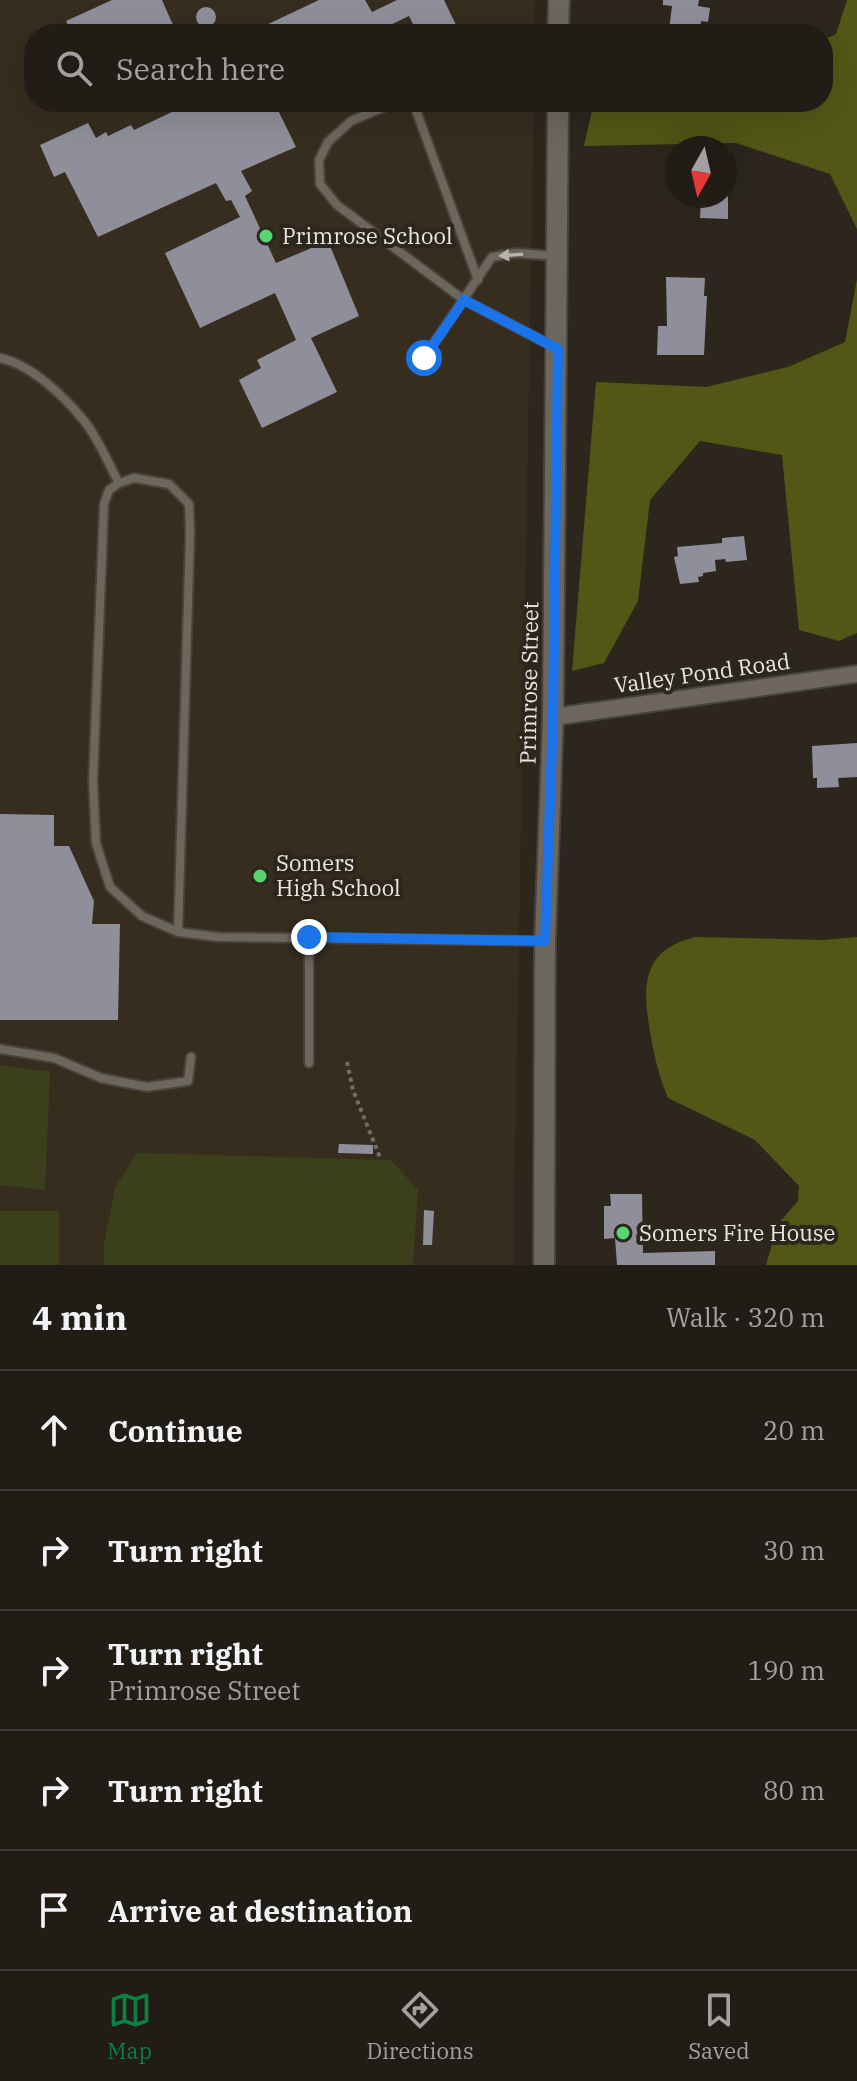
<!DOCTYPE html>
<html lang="en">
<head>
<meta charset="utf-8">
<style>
  :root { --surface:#211c16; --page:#2d2923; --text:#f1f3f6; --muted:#a2a1a1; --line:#3e3a35; --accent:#0b8043 }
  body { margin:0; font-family:"IBM Plex Serif",serif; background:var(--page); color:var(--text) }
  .compass { position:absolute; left:665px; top:136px; width:72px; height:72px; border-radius:50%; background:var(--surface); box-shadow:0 8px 32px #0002; rotate:188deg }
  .stop { position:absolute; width:24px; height:24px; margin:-18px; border:6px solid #1a73e8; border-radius:50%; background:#fff }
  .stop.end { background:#1a73e8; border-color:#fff; box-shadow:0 2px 8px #0008 }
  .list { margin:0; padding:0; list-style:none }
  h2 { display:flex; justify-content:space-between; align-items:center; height:104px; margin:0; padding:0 32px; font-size:34px }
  h2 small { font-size:26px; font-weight:400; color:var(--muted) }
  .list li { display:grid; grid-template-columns:52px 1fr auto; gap:24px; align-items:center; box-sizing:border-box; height:120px; padding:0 32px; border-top:2px solid var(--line) }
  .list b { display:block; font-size:30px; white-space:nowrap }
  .list p { margin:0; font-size:26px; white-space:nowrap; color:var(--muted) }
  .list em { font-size:26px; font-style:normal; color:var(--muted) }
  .icon { flex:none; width:44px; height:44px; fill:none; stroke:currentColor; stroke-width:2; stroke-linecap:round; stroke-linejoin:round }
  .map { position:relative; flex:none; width:857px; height:1265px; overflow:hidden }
  .search { position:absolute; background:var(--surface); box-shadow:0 8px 32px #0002; left:24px; right:24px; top:24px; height:88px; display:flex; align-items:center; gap:20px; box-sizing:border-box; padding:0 28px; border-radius:32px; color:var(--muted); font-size:30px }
  .sheet { height:704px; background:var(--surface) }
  nav { display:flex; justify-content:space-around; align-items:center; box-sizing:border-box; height:112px; border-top:2px solid var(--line); background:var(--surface); font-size:22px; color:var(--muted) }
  nav a { display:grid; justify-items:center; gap:4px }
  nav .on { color:var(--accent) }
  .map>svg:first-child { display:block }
  .built { fill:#362d1f }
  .green { fill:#3b401b }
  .forest { fill:#515815 }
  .building { fill:#8e8f9b }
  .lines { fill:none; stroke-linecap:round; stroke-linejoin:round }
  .service-casing { stroke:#47433b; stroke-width:12 }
  .minor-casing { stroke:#47433b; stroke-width:20 }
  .secondary-casing { stroke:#47433b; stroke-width:24 }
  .path { stroke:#746e67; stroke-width:4; stroke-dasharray:4 4; stroke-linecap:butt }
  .service { stroke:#6d665c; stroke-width:8 }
  .minor { stroke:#6d665c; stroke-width:16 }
  .secondary { stroke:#6d665c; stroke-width:20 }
  .oneway { fill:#b8b3ab }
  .route { stroke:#1a73e8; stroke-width:10 }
  .poi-dot { fill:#56d671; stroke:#2c261d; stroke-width:3 }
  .labels { text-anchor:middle; stroke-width:8; stroke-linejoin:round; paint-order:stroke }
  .poi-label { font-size:22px; fill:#eae6e0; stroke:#2c261d; text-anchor:start }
  .street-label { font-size:22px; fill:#eae6e0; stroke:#2c261d }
</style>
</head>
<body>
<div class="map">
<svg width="857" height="1265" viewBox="0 0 857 1265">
  <rect width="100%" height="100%" fill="#2c261d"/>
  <!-- built -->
  <path class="built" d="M0 0H535V34H34V102H534L513 1265H0Z"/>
  <!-- green -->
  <path class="green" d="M0 1065 50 1072 45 1190 0 1185Z
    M137 1153 391 1160 418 1190 413 1265H104V1245L115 1188Z
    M0 1211H59V1265H0Z"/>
  <!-- forest -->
  <path class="forest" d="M847 0H857V229L830 174 736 143 584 146 594 102H823V40L836 34Z
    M857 279V633L839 641 799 630 782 455 700 441 650 500 638 601 604 663 572 671 596 382 706 387 788 367 845 342Z
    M695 937 824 940 857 937V1265H766L778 1224 798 1201 799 1186 755 1140 668 1098C659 1076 654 1056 650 1031 642 986 642 950 695 937Z"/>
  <!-- building -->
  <path class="building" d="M112 0H162L177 34H73L66 21Z
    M319 0H365L372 12 397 0H444L458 29 449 34H418L409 16 380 30 382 34H247Z
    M663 0H699L698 6 710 8 708 22 701 21 700 34 669 30 672 6 663 5Z
    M196 17a10 10 0 1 1 20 0a10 10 0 1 1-20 0Z
    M193 102H274L296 147 241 171 252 191 245 196 276 263 328 241 359 316 311 338 337 392 262 428 239 380 261 368 257 360 296 340 275 293 200 328 165 253 240 217 231 200 226 201 216 183 98 237 65 172 54 177 40 145 88 123 96 138 106 132 108 136 131 125 134 130Z
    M725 183H728V219L700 218 701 196H725Z
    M666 277 705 278 704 296H707L704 355H657L658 326H667Z
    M744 536 747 560 726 562 725 559 715 560 716 571 703 573V576L698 577 699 582 680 584 674 557 678 556 677 547 722 543V538Z
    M857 743V777L838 778 839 787 817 788V778H813L812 746Z
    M0 814 54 815V846H69L94 901 92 924H120L118 1020H0Z
    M339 1144 373 1145V1154L338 1153Z
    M610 1194H642L643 1253 715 1251V1265H617L615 1238 604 1239V1206H611Z
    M424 1210 434 1211 432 1245H423Z"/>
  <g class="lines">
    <!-- service casing -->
    <g class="service-casing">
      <path id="service" d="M396 102 351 121 328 142 319 160 320 184 337 205 464 300 554 347
        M413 102 478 280
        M0 358C32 365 65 397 85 422 99 440 108 463 119 483
        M424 358 492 257 516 253 557 256
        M178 932 190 535 189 504 169 484 134 478 119 483 109 490 104 504 93 781 96 843 110 887 142 916 178 932 218 937 544 941
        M309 937V1063
        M0 1049 54 1058 101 1078 147 1087 188 1081 191 1057"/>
    </g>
    <!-- minor casing -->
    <g class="minor-casing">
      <path id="minor" d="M553 717 857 674"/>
    </g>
    <!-- secondary casing -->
    <g class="secondary-casing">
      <path id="secondary" d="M558 34 559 0
        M544 1265 545 941 553 717 558 102"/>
    </g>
    <!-- path -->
    <path class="path" d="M347 1062 353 1090 381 1160"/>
    <!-- service -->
    <use href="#service" class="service"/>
    <!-- minor -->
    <use href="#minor" class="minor"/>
    <!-- secondary -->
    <use href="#secondary" class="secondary"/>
  </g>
  <!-- one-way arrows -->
  <defs><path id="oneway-solid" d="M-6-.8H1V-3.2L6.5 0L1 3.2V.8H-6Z" transform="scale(2)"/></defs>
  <use class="oneway" href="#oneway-solid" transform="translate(511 255) rotate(176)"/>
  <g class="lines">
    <!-- route -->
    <path class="route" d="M309 937 545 941 553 717 558 349 464 300 424 358"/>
  </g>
  <!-- markers -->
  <g class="poi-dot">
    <circle cx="266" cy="236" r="8"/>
    <circle cx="260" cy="876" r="8"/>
    <circle cx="623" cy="1233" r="8"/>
  </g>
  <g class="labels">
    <!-- poi labels -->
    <g class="poi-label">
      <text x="282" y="244">Primrose School</text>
      <text x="276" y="871">Somers<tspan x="276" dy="25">High School</tspan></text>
      <text x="639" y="1241">Somers Fire House</text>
    </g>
    <!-- street labels -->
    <g class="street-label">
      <text transform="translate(702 673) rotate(-8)" y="8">Valley Pond Road</text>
      <text transform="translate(529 683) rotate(-89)" y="8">Primrose Street</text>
    </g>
  </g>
</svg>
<svg class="compass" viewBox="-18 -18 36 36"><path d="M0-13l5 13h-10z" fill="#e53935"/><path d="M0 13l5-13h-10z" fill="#a2a1a1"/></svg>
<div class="stop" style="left:424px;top:358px"></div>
<div class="stop end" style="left:309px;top:937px"></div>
<div class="search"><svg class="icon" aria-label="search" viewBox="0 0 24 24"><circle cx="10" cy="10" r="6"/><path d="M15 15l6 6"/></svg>Search here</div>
</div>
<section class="sheet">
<h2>4 min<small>Walk · 320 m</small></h2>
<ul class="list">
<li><svg class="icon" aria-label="ahead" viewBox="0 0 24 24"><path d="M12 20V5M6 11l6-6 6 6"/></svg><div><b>Continue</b></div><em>20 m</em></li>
<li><svg class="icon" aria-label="right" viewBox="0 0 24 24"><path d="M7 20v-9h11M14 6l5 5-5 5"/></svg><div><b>Turn right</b></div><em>30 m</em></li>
<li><svg class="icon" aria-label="right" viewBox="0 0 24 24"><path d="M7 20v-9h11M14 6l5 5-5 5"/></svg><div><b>Turn right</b><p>Primrose Street</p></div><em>190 m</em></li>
<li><svg class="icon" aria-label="right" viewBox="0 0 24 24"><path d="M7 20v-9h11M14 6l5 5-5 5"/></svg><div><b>Turn right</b></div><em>80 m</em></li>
<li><svg class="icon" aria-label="arrive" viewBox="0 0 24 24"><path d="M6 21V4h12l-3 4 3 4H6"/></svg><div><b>Arrive at destination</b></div></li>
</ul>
</section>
<nav>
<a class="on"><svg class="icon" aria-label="map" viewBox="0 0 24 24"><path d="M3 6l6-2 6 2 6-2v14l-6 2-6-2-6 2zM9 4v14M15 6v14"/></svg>Map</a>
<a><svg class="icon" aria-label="directions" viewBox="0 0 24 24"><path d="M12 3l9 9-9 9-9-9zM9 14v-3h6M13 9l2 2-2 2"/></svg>Directions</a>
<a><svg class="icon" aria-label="saved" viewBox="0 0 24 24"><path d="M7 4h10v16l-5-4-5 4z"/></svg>Saved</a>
</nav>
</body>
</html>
